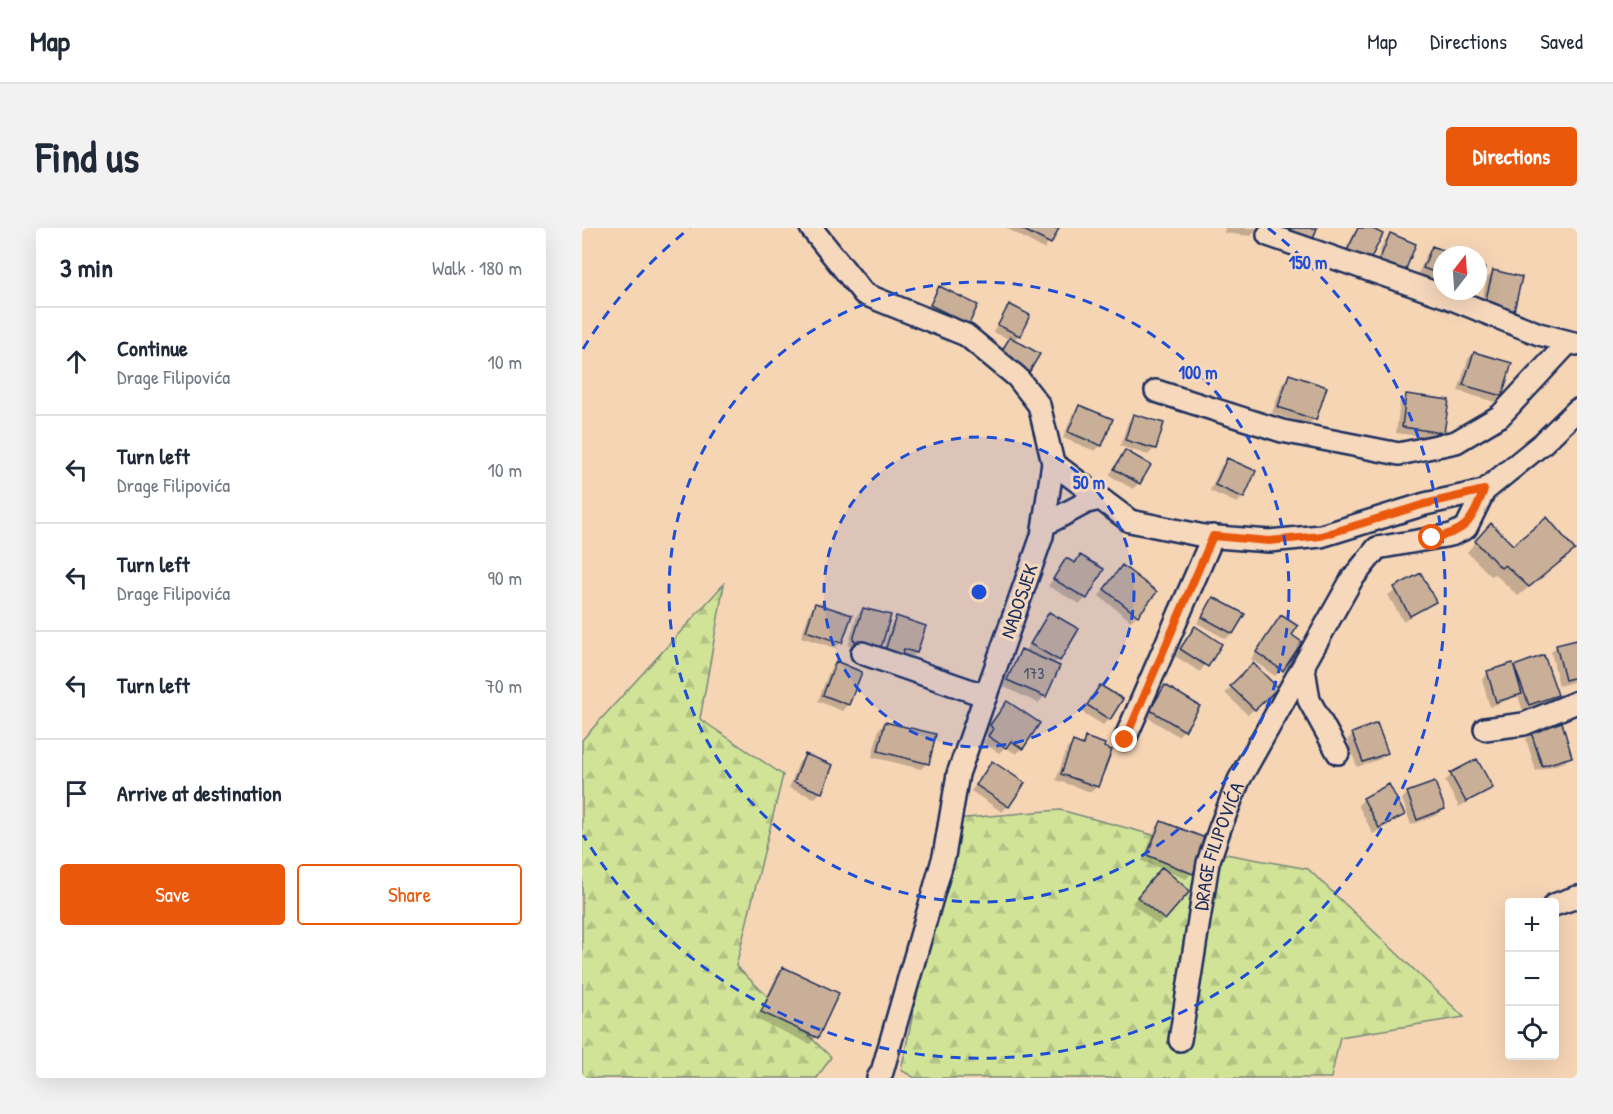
<!DOCTYPE html>
<html lang="en">
<head>
<meta charset="utf-8">
<style>
  :root { --surface:#fff; --page:#f2f2f3; --text:#1f2937; --muted:#747a83; --line:#e0e1e3; --accent:#ea580c }
  body { margin:0; font-family:"Patrick Hand",sans-serif; background:var(--page); color:var(--text) }
  .controls { position:absolute; right:18px; bottom:18px; display:grid; overflow:hidden; border-radius:6px; box-shadow:0 6px 24px #0002 }
  .controls button { width:54px; height:54px; display:grid; place-items:center; padding:0; border:0; border-bottom:2px solid var(--line); background:var(--surface); color:var(--text); font:30px sans-serif }
  .compass { position:absolute; left:851px; top:18px; width:54px; height:54px; border-radius:50%; background:var(--surface); box-shadow:0 6px 24px #0002; rotate:17deg }
  .stop { position:absolute; width:18px; height:18px; margin:-14px; border:4px solid #ea580c; border-radius:50%; background:#fff }
  .stop.end { background:#ea580c; border-color:#fff; box-shadow:0 2px 6px #0008 }
  .list { margin:0; padding:0; list-style:none }
  h2 { display:flex; justify-content:space-between; align-items:center; height:78px; margin:0; padding:0 24px; font-size:26px }
  h2 small { font-size:20px; font-weight:400; color:var(--muted) }
  .list li { display:grid; grid-template-columns:39px 1fr auto; gap:18px; align-items:center; box-sizing:border-box; height:108px; padding:0 24px; border-top:2px solid var(--line) }
  .list b { display:block; font-size:22px; white-space:nowrap }
  .list p { margin:0; font-size:20px; white-space:nowrap; color:var(--muted) }
  .list em { font-size:20px; font-style:normal; color:var(--muted) }
  .actions { display:flex; gap:12px; padding:18px 24px }
  .actions a { flex:1; padding:14px 0; border:2px solid var(--accent); border-radius:6px; text-align:center; font-size:21px; color:var(--accent) }
  .actions .main { background:var(--accent); color:#fff }
  .icon { flex:none; width:33px; height:33px; fill:none; stroke:currentColor; stroke-width:2; stroke-linecap:round; stroke-linejoin:round }
  .map { position:relative; flex:none; width:995px; height:850px; overflow:hidden; border-radius:6px }
  header { display:flex; align-items:center; gap:36px; box-sizing:border-box; height:84px; padding:0 30px; background:var(--surface); border-bottom:2px solid var(--line) }
  header strong { font-size:28px }
  nav { display:flex; gap:33px; margin-inline-start:auto; font-size:21px }
  .intro { display:flex; align-items:center; justify-content:space-between; box-sizing:border-box; height:144px; padding:0 36px }
  h1 { margin:0; font-size:42px }
  .button { padding:15px 27px; border-radius:6px; background:var(--accent); color:#fff; font-size:21px; font-weight:700 }
  main { display:flex; gap:36px; padding:0 36px }
  aside { flex:1; background:var(--surface); border-radius:6px; box-shadow:0 6px 24px #0002 }
  .map>svg:first-child { display:block }
  .forest { fill:url(#forest-firs); stroke:#76897a; stroke-width:1.5 }
  .shadow { fill:#0003 }
  .building { fill:#c9af97; stroke:#1b2f5e; stroke-width:1.5 }
  .lines { fill:none; stroke-linecap:round; stroke-linejoin:round }
  .minor-casing { stroke:#1b2f5e; stroke-width:26 }
  .minor { stroke:#f6d8bc; stroke-width:21 }
  .route { stroke:#ea580c; stroke-width:8 }
  .ring { fill:none; stroke:#1d4ed8; stroke-width:3; stroke-dasharray:10 8 }
  .labels { text-anchor:middle; stroke-width:6; stroke-linejoin:round; paint-order:stroke }
  .number-label { font-size:16px; fill:#464f6c }
  .street-label { font-size:20px; fill:#1b2f5e; stroke:#f6d8bc }
  .centre { fill:#1d4ed8; stroke:#f6d8bc; stroke-width:3 }
  .ring-label { font-size:18px; text-anchor:middle; font-weight:bold; fill:#1d4ed8; stroke:#f6d8bc; stroke-width:6; stroke-linejoin:round; paint-order:stroke }
</style>
</head>
<body>
<header>
<strong>Map</strong>
<nav><a>Map</a><a>Directions</a><a>Saved</a></nav>
</header>
<div class="intro"><h1>Find us</h1><a class="button">Directions</a></div>
<main>
<aside>
<h2>3 min<small>Walk · 180 m</small></h2>
<ul class="list">
<li><svg class="icon" aria-label="ahead" viewBox="0 0 24 24"><path d="M12 20V5M6 11l6-6 6 6"/></svg><div><b>Continue</b><p>Drage Filipovića</p></div><em>10 m</em></li>
<li><svg class="icon" aria-label="left" viewBox="0 0 24 24"><path d="M17 20v-9H6M10 6l-5 5 5 5"/></svg><div><b>Turn left</b><p>Drage Filipovića</p></div><em>10 m</em></li>
<li><svg class="icon" aria-label="left" viewBox="0 0 24 24"><path d="M17 20v-9H6M10 6l-5 5 5 5"/></svg><div><b>Turn left</b><p>Drage Filipovića</p></div><em>90 m</em></li>
<li><svg class="icon" aria-label="left" viewBox="0 0 24 24"><path d="M17 20v-9H6M10 6l-5 5 5 5"/></svg><div><b>Turn left</b></div><em>70 m</em></li>
<li><svg class="icon" aria-label="arrive" viewBox="0 0 24 24"><path d="M6 21V4h12l-3 4 3 4H6"/></svg><div><b>Arrive at destination</b></div></li>
</ul>
<div class="actions"><a class="main">Save</a><a>Share</a></div>
</aside>
<div class="map">
<svg width="995" height="850" viewBox="0 0 995 850">
  <defs>
    <pattern id="forest-firs" width="22" height="20" patternUnits="userSpaceOnUse" patternTransform="scale(1.5)"><rect width="22" height="20" fill="#d1e397"/><path d="M5 1l3.5 6h-7zM16 11l3.5 6h-7z" fill="#b3c385"/></pattern>
  </defs>
  <rect width="100%" height="100%" fill="#f6d5b5"/>
  <filter id="ink" filterUnits="userSpaceOnUse"><feTurbulence type="fractalNoise" baseFrequency=".0167" numOctaves="2"/><feDisplacementMap in="SourceGraphic" scale="12" xChannelSelector="R" yChannelSelector="G"/><feConvolveMatrix kernelMatrix="1 2 1 2 8 2 1 2 1" color-interpolation-filters="sRGB"/></filter>
  <g filter="url(#ink)">
    <!-- forest -->
    <path class="forest" d="M142 356 118 491 201 547 154 738 249 829 235 850H0V512Z
      M478 582 638 625 726 641 882 789 758 809 749 850H333L319 842 372 591Z"/>
    <!-- shadow -->
    <path class="shadow" d="M424 0H476L462 21Z
      M643 0H676L669 8 642 5Z
      M776 0H785L759 31 773 3Z
      M808 7 815 52 791 42 802 13Z
      M851 20 869 27H860V51L856 54 836 46 845 26Z
      M911 44 930 82 924 88 898 81 905 50Z
      M357 60 394 78 380 102 343 84Z
      M427 78 437 107 410 137 427 111 411 104Z
      M892 125 919 167 913 174 876 163 886 131Z
      M707 148 732 191 726 197 690 185 701 154Z
      M825 168 861 204 855 210 814 205 818 174Z
      M497 179 519 217 513 223 481 210 491 185Z
      M552 188 580 196 572 221 566 227 538 218 546 194Z
      M544 224 557 255 551 261 527 247Z
      M645 232 661 269 655 275 628 263 639 238Z
      M900 306 930 319 991 322 936 368 913 346 909 348 885 324Z
      M498 329 504 370 498 376 466 358 485 332 491 336Z
      M534 345 555 387 549 393 517 368Z
      M838 347 853 374 821 393 806 367Z
      M631 370 650 405 644 411 615 395Z
      M234 377 259 414 253 420 219 409 228 383Z
      M281 381 298 419 292 425 266 418 275 387Z
      M467 385 495 402 472 437 476 439 463 468 456 475 420 458 434 429 440 423 442 424Z
      M700 389 708 408 700 442 693 448 669 431Z
      M315 390 334 425 328 431 298 429 309 396Z
      M613 400 638 416 618 444 593 428Z
      M995 413V453L977 458 969 424 975 418Z
      M961 429 974 466 968 473 941 483 936 468 908 479 900 451 906 445 931 440Z
      M254 435 266 476 260 483 236 473 248 441Z
      M671 437 693 460 666 487 643 465Z
      M518 459 527 491 521 497 500 484Z
      M583 459 602 502 596 508 563 488Z
      M425 474 440 520 434 526 423 519 417 525 401 515 406 508 403 504Z
      M303 495 345 535 339 541 290 529 297 501Z
      M950 505 989 528 983 534 954 543 944 511Z
      M771 506 804 525 798 531 775 539 765 512Z
      M504 511 515 558 509 564 474 552 485 521 491 515 497 517Z
      M223 528 239 564 233 570 207 560 217 534Z
      M410 535 426 578 420 584 389 563Z
      M869 547 909 559 877 579 863 553Z
      M826 565 861 581 855 587 829 597 820 571Z
      M782 571 822 587 791 606 776 577Z
      M580 594 610 645 604 651 582 642V691L576 697 550 675 580 641 560 633 574 600Z
      M201 741 255 766 234 809 228 816 174 791 195 747Z"/>
    <!-- building -->
    <path class="building" d="M438 0H477L469 16Z
      M703 0H735L730 14 702 4Z
      M776 0H789L801 6 786 36 764 25Z
      M808 5 834 16 822 46 796 36Z
      M850 18 873 27H860V47L841 40Z
      M896 37 903 40 896 57Z
      M911 42 940 49 932 83 903 75Z
      M357 58 396 77 387 96 348 77Z
      M865 63H894L889 74Z
      M427 76 448 87 438 108 416 97Z
      M428 109 458 126 445 148 415 131Z
      M892 124 930 135 920 168 881 157Z
      M707 146 745 159 734 192 696 179Z
      M824 166 867 172 862 205 820 199Z
      M497 177 531 191 520 218 486 204Z
      M551 186 582 195 574 221 543 212Z
      M543 222 569 237 558 256 532 241Z
      M645 230 674 243 662 270 633 257Z
      M965 289 993 322 947 359 923 337 919 340 893 313 909 295 931 317Z
      M498 327 522 341 505 371 471 351 484 330 493 335Z
      M540 337 575 364 556 388 522 361Z
      M839 345 854 374 828 388 812 359Z
      M631 369 663 386 651 406 620 389Z
      M233 375 270 387 260 415 224 403Z
      M281 380 309 387 299 420 271 412Z
      M467 384 497 401 478 433 448 416Z
      M699 387 716 398 710 407 720 414 701 443 674 424Z
      M314 388 344 398 335 425 322 421 319 429 303 423Z
      M613 398 640 416 626 439 598 421Z
      M995 412V449L983 452 974 417Z
      M439 421 478 438 464 469 425 452Z
      M962 427 976 467 947 477 932 438Z
      M254 433 280 444 267 477 241 467Z
      M671 435 696 460 673 482 648 458Z
      M931 435 940 466 914 474 905 443Z
      M518 457 541 471 528 492 505 477Z
      M583 457 618 478 603 503 568 482Z
      M425 473 458 495 441 521 429 513 424 520 406 508 411 501 408 497Z
      M303 494 354 506 347 536 296 523Z
      M980 494 990 529 960 538 949 504Z
      M795 495 806 525 781 534 770 505Z
      M503 509 523 516 522 519 530 522 516 559 479 546 491 513 501 517Z
      M223 526 251 537 240 565 212 554Z
      M895 531 911 560 884 574 868 545Z
      M410 533 443 555 427 579 394 557Z
      M853 554 863 581 835 592 825 564Z
      M807 556 823 587 797 600 781 570Z
      M579 593 626 611 611 646 565 627Z
      M580 639 608 663 583 692 555 669Z
      M201 739 257 765 236 810 179 784Z"/>
    <g class="lines">
      <!-- minor casing -->
      <g class="minor-casing">
        <g id="minor">
          <path d="M229 0 282 66 384 107 435 149 457 177 471 235 460 308 376 546 362 628 300 844 296 850"/>
          <path d="M686 7 865 69 957 106 995 116"/>
          <path d="M574 163 700 203 817 226 874 214 918 188 986 115"/>
          <path d="M471 235 548 293 622 308 687 313 739 308 843 276 902 263 961 215 995 182"/>
          <path d="M462 297 505 274 518 271"/>
          <path d="M280 425 404 468"/>
          <path d="M722 441 727 472 756 525"/>
          <path d="M903 501 942 496 995 474"/>
          <path d="M543 511 631 308"/>
          <path d="M972 677 995 669"/>
          <path id="s1" d="M598 812 626 635 638 600 657 552 770 351 795 320 869 307 884 300 902 263"/>
        </g>
      </g>
      <!-- minor -->
      <use href="#minor" class="minor"/>
    </g>
  </g>
  <g class="lines" filter="url(#ink)">
    <!-- route -->
    <path class="route" d="M543 512 631 308 687 313 739 308 843 276 902 262C889 294 885 304 850 310"/>
  </g>
  <!-- distance rings -->
  <circle cx="397" cy="364" r="155" fill="#1d4ed8" fill-opacity=".12"/>
  <g class="ring">
    <circle cx="397" cy="364" r="155"/>
    <circle cx="397" cy="364" r="310"/>
    <path d="M1 121A465 465 0 0 1 108 0M686 0A465 465 0 1 1 1 607"/>
  </g>
  <g class="labels">
    <!-- number labels -->
    <g class="number-label">
      <text x="452" y="451">173</text>
    </g>
    <!-- street labels -->
    <g class="street-label">
      <text transform="translate(437 373) rotate(-71)" y="7">NADOSJEK</text>
      <text dy="7" stroke="none"><textPath href="#s1" startOffset="198">DRAGE FILIPOVIĆA</textPath></text>
    </g>
  </g>
  <circle cx="397" cy="364" r="9" class="centre"/>
  <g class="ring-label">
    <text x="726" y="41">150 m</text>
    <text x="616" y="151">100 m</text>
    <text x="507" y="261">50 m</text>
  </g>
</svg>
<div class="controls">
<button>+</button>
<button>−</button>
<button><svg class="icon" aria-label="locate" viewBox="0 0 24 24"><circle cx="12" cy="12" r="6"/><path d="M12 2v4M12 18v4M2 12h4M18 12h4"/></svg></button>
</div>
<svg class="compass" viewBox="-18 -18 36 36"><path d="M0-13l5 13h-10z" fill="#e53935"/><path d="M0 13l5-13h-10z" fill="#747a83"/></svg>
<div class="stop" style="left:850px;top:310px"></div>
<div class="stop end" style="left:543px;top:512px"></div>
</div>
</main>
</body>
</html>
